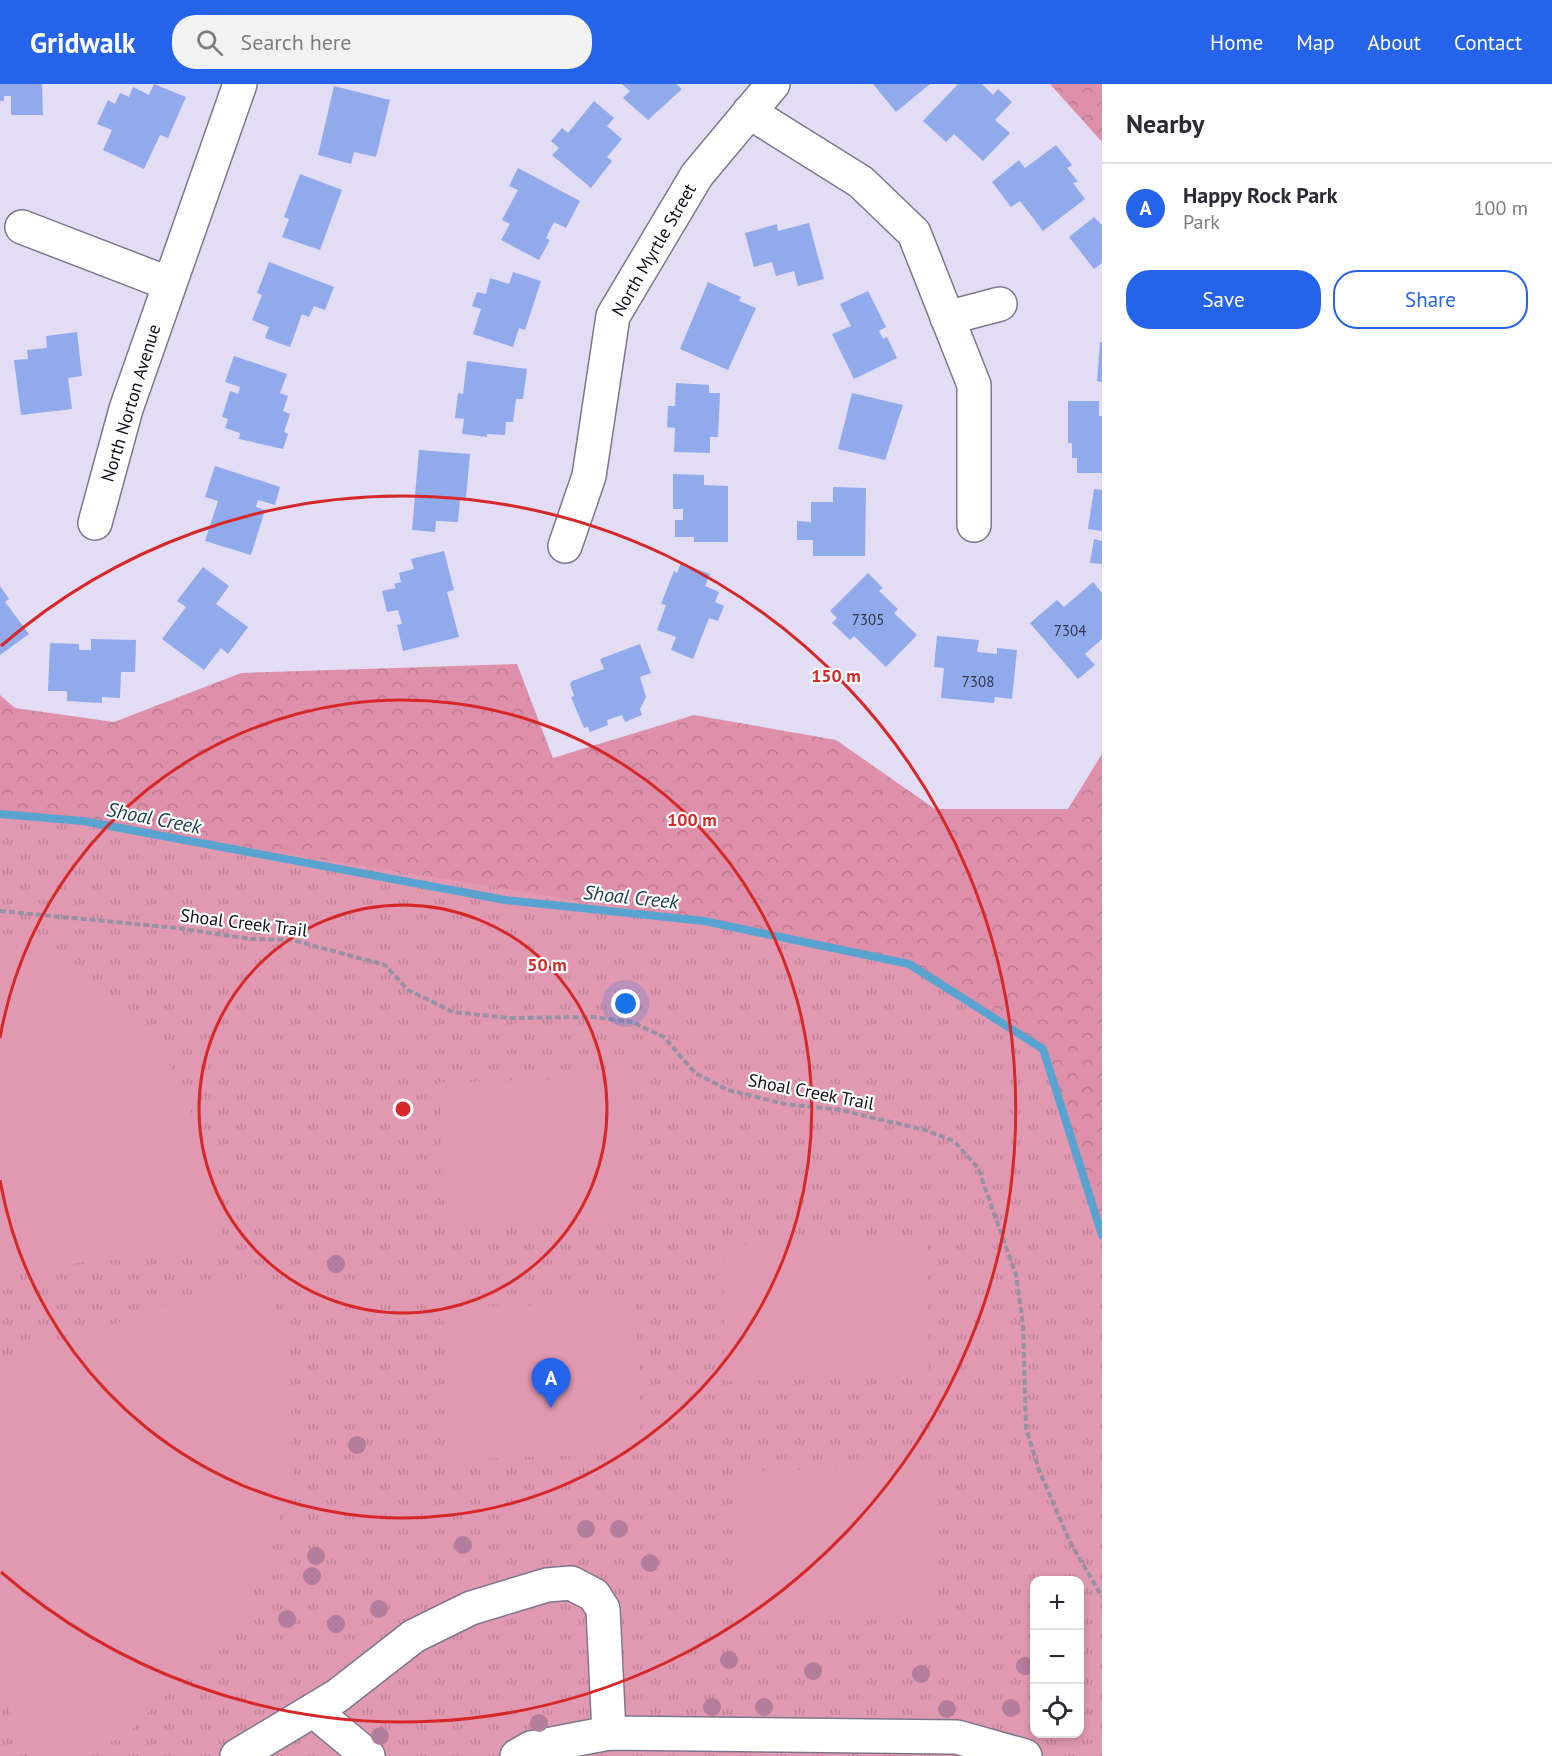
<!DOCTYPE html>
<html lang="en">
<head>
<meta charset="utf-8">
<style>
  :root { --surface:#fff; --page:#f2f2f3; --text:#2b2b33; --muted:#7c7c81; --line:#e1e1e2; --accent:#2563eb }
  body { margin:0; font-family:"PT Sans",sans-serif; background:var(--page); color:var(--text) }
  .controls { position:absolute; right:18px; bottom:18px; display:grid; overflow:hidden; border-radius:12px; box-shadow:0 3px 9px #0003 }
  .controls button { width:54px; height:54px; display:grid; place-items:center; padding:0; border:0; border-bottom:2px solid var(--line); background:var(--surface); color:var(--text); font:30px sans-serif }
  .you { position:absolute; left:626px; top:920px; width:21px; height:21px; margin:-15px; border:4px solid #fff; border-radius:50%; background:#1a73e8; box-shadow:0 0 0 9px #1a73e833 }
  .badge { display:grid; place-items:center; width:39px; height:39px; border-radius:50%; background:var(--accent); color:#fff; font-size:20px; font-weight:700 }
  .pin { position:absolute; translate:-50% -50px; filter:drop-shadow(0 2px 3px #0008) }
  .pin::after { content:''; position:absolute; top:32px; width:21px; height:18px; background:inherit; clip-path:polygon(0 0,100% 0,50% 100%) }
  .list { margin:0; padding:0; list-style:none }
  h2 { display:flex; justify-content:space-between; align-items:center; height:78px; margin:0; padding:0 24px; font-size:26px }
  h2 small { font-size:20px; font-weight:400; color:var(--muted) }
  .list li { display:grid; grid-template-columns:39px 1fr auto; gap:18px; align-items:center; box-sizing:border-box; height:90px; padding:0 24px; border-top:2px solid var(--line) }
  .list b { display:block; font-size:22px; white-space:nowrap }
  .list p { margin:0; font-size:20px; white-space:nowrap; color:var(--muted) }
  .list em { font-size:20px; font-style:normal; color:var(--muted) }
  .actions { display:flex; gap:12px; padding:18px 24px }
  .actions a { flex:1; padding:14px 0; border:2px solid var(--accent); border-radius:24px; text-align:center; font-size:21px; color:var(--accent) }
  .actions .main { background:var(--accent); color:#fff }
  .icon { flex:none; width:33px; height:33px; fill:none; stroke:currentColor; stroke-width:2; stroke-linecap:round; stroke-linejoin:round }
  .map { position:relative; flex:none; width:1102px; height:1672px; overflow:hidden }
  header { display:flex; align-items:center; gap:36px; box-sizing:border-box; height:84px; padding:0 30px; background:var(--accent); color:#fff }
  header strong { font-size:28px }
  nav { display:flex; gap:33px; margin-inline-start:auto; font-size:21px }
  .search { width:420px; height:54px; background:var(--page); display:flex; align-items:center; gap:15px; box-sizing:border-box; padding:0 21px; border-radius:24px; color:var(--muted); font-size:22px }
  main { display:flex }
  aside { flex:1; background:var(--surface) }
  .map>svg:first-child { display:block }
  .forest { fill:url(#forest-crowns) }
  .park { fill:url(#park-tufts); fill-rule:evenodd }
  .garden { fill:#e199b1 }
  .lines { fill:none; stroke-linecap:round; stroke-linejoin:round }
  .stream { stroke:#59a3d0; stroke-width:8 }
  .building { fill:#91aaec }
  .minor-casing { stroke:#7d778d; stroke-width:36 }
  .path { stroke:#9791a5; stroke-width:4; stroke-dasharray:6 3; stroke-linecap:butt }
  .minor { stroke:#fff; stroke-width:33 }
  .tree { fill:#b37d9e }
  .ring { fill:none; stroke:#d62828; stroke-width:3 }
  .labels { text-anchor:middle; stroke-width:4.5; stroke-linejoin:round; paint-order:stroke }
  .number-label { font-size:15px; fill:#32364d }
  .street-label { font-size:18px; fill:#120f18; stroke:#fff }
  .water-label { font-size:20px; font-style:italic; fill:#1a3a4e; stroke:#fff }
  .centre { fill:#d62828; stroke:#fff; stroke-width:3 }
  .ring-label { font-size:18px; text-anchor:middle; font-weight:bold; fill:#d62828; stroke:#fff; stroke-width:4.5; stroke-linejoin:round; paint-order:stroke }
</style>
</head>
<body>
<header>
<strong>Gridwalk</strong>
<div class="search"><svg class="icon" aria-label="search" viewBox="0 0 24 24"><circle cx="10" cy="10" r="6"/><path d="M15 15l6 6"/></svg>Search here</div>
<nav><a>Home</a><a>Map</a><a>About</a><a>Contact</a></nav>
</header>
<main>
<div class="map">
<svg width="1102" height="1672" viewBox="0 0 1102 1672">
  <defs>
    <pattern id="forest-crowns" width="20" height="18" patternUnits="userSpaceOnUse" patternTransform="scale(1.5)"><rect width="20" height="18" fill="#de90ab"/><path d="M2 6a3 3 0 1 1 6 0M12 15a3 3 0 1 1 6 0" fill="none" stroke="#bd7b92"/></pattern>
    <pattern id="park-tufts" width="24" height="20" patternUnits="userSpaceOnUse" patternTransform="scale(1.5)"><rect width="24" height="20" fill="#e199b1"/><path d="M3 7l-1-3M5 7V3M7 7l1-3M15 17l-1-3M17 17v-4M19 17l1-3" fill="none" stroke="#c08398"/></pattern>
  </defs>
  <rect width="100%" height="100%" fill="#e3dcf5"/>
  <!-- forest -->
  <path class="forest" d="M1050 0H1102V58Z
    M517 580 553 674 694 631 836 656 935 725H1068L1102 670V1438L0 805V611L15 624 114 638 241 589Z"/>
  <!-- park -->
  <path class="park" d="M0 728 83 737 704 837 909 880 1043 965 1102 1151V1672H0ZM1034 1496H1080V1650H1034Z"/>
  <!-- garden -->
  <path class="garden" d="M0 850 61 870 162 965 218 1087 224 1166 0 1186Z
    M625 994 631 1140 445 1146 439 998Z
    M926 1156 929 1293 725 1297 723 1161Z
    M264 1187 288 1264 294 1394 245 1531 125 1652 78 1672H28L0 1603V1280Z
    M636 1217 641 1369 448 1376 443 1224Z
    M930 1384 932 1534 740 1537 737 1387Z"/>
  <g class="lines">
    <!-- stream -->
    <path class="stream" d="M0 730 83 737 505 816 704 837 909 880 1043 965 1102 1151"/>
  </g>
  <!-- building -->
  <path class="building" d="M0 0H42L43 31H11V12H4V17H0Z
    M154 0 186 13 168 54 160 51 144 85 103 66 112 46 97 40 108 16 115 20 120 9 129 13 133 3 149 11Z
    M622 0H676L682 5 648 36 623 14 630 7Z
    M873 0H930L896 28Z
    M958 0H982L993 11 998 5 1012 18 995 36 1010 49 983 77 954 50 946 58 923 37Z
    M334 2 390 16 376 73 354 68 351 80 318 71Z
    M594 17 614 34 607 42 622 55 607 73 612 77 591 104 552 71 559 64 551 57 562 44 568 49Z
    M1056 61 1072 81 1067 84 1078 98 1073 99 1085 115 1043 147 1020 117 1011 123 992 98 1019 76 1025 84Z
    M518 84 580 117 566 144 554 138 546 154 550 156 539 176 501 156 510 140 502 136 518 106 509 102Z
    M300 90 342 106 320 166 282 153 289 135 284 133Z
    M1094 133 1102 141V179L1094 185 1069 153Z
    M809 139 824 195 798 202 794 187 776 192 772 178 754 183 745 149 777 140 778 147Z
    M269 178 334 203 325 226 314 222 309 233 302 230 290 263 265 254 269 243 252 236 262 211 257 209Z
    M513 188 541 197 525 246 519 244 513 263 473 250 481 225 472 222 477 208 486 210 490 194 509 200Z
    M708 198 741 213 739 217 756 224 728 286 680 265Z
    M868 207 886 243 879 247 883 255 887 253 897 274 854 295 832 250 851 242 840 220Z
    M77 248 82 292 68 294 72 325 21 331 14 276 28 275 27 266 47 264 46 252Z
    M1100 258H1102V298L1097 297Z
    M234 272 287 290 280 309 288 312 283 327 290 330 284 348 288 350 283 365 239 355 240 349 225 344 228 335 222 333 230 307 238 310 240 303 225 298Z
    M467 277 527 285 523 315H516L513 338H506L505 351 487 350V353L462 350 464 335 455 334 458 309 463 310Z
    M676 299 709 301V309H720L718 353H710V369L674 368 675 344 667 343 668 322H675Z
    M852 309 903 321 885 376 838 365Z
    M1068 317H1099V332H1102V389H1077V374H1072V359H1068Z
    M419 366 470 370 466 414H460L458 438 436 437 435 448 412 446Z
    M215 382 280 403 275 421 258 416 256 423 265 426 251 471 205 457 218 417 205 413Z
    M673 390 704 391V401L728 402V458H694V453H675V436H683V425H673Z
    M833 403 866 404 865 472H813V456H797V437L811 438V418H833Z
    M1094 405 1102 406V447L1088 445Z
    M1094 455 1102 457V480L1090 479Z
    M444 467 454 506 447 508 459 553 403 567 397 541 402 540 398 526 387 528 382 507 396 504 394 500 401 498 399 489 414 485 411 475Z
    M681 479 710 490 705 502 719 508 715 518 724 522 718 537 709 534 693 575 671 566 676 553 657 546 666 521 661 520 674 487 677 489Z
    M203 483 229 502 216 520 248 543 228 570 221 564 204 586 162 555 186 523 177 517Z
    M868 489 883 504 879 507 898 525 894 529 917 551 886 583 854 552 850 556 832 539 837 534 830 527Z
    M1093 498 1102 509V555L1085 570 1095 581 1078 595 1030 539 1057 516 1064 523Z
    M0 502 9 515 5 518 29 550 0 571Z
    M937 552 979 556 977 568 997 570V564L1017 566 1012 615 995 613 994 619 941 614 944 584 934 583Z
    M91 555 136 556 135 588H121L120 614 102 613V619L67 617V607H48L50 559 79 560V566H91Z
    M640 560 651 589 640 593 646 613 640 625 642 631 625 638 622 631 607 636 608 641 590 648 588 643 584 644 571 613 574 612 570 600 572 597 604 585 600 575Z"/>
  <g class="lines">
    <!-- minor casing -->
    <g class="minor-casing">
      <path id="minor" d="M749 28 861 98 914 149 974 301V441
        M22 143 170 200
        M947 234 1000 220
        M95 439 126 325 240 0
        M565 462 589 392 613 232 697 91 773 0
        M313 1626 368 1672
        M237 1672 337 1612 414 1552 471 1524 547 1501 571 1499 594 1511 603 1525 609 1649
        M517 1672 531 1664 609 1649 957 1653 1025 1672"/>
    </g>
    <!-- path -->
    <path class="path" d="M0 827 177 844 251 855 292 856 385 881 408 906 453 928 509 934 593 933 632 938 664 953 695 989 728 1006 785 1020 841 1026 874 1034 925 1046 954 1057 978 1084 1016 1191 1023 1240 1026 1344 1039 1386 1070 1458 1102 1513"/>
    <!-- minor -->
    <use href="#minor" class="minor"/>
  </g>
  <!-- trees -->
  <g class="tree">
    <circle cx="336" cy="1180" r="9"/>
    <circle cx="357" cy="1361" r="9"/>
    <circle cx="586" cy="1445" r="9"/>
    <circle cx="619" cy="1445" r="9"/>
    <circle cx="463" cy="1461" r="9"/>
    <circle cx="316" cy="1472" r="9"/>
    <circle cx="650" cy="1479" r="9"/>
    <circle cx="312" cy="1492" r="9"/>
    <circle cx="379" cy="1525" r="9"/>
    <circle cx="287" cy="1535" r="9"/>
    <circle cx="336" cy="1540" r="9"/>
    <circle cx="729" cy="1576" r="9"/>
    <circle cx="1025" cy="1582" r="9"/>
    <circle cx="813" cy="1587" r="9"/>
    <circle cx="921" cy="1590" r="9"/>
    <circle cx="712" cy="1623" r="9"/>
    <circle cx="764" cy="1623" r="9"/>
    <circle cx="1011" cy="1624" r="9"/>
    <circle cx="947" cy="1625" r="9"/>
    <circle cx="539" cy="1639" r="9"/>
    <circle cx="380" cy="1652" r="9"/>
  </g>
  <!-- distance rings -->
  <g class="ring">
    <circle cx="403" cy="1025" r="204"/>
    <path d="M0 954A409 409 0 1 1 0 1096"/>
    <path d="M1 562A613 613 0 1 1 1 1488"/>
  </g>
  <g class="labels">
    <!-- number labels -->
    <g class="number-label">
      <text x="868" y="541">7305</text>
      <text x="1070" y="552">7304</text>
      <text x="978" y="603">7308</text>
    </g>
    <!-- street labels -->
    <g class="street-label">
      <text transform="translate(654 166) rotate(-60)" y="6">North Myrtle Street</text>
      <text transform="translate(131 319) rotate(-73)" y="6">North Norton Avenue</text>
      <text transform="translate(244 839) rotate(7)" y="6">Shoal Creek Trail</text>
      <text transform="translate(811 1008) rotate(11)" y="6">Shoal Creek Trail</text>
    </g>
    <!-- water labels -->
    <g class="water-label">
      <text transform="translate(154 734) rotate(11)" y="7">Shoal Creek</text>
      <text transform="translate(631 813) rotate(6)" y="7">Shoal Creek</text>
    </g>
  </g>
  <circle cx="403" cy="1025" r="9" class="centre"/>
  <g class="ring-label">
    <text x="836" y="598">150 m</text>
    <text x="692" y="742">100 m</text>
    <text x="547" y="887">50 m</text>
  </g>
</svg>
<div class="controls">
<button>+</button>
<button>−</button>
<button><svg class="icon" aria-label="locate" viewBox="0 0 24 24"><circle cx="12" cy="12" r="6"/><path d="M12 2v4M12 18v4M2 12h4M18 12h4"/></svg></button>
</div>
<div class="you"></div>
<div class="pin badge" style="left:551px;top:1324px">A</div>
</div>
<aside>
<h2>Nearby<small></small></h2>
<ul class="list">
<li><span class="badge">A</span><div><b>Happy Rock Park</b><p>Park</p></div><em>100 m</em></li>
</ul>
<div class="actions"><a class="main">Save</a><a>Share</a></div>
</aside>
</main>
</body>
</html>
